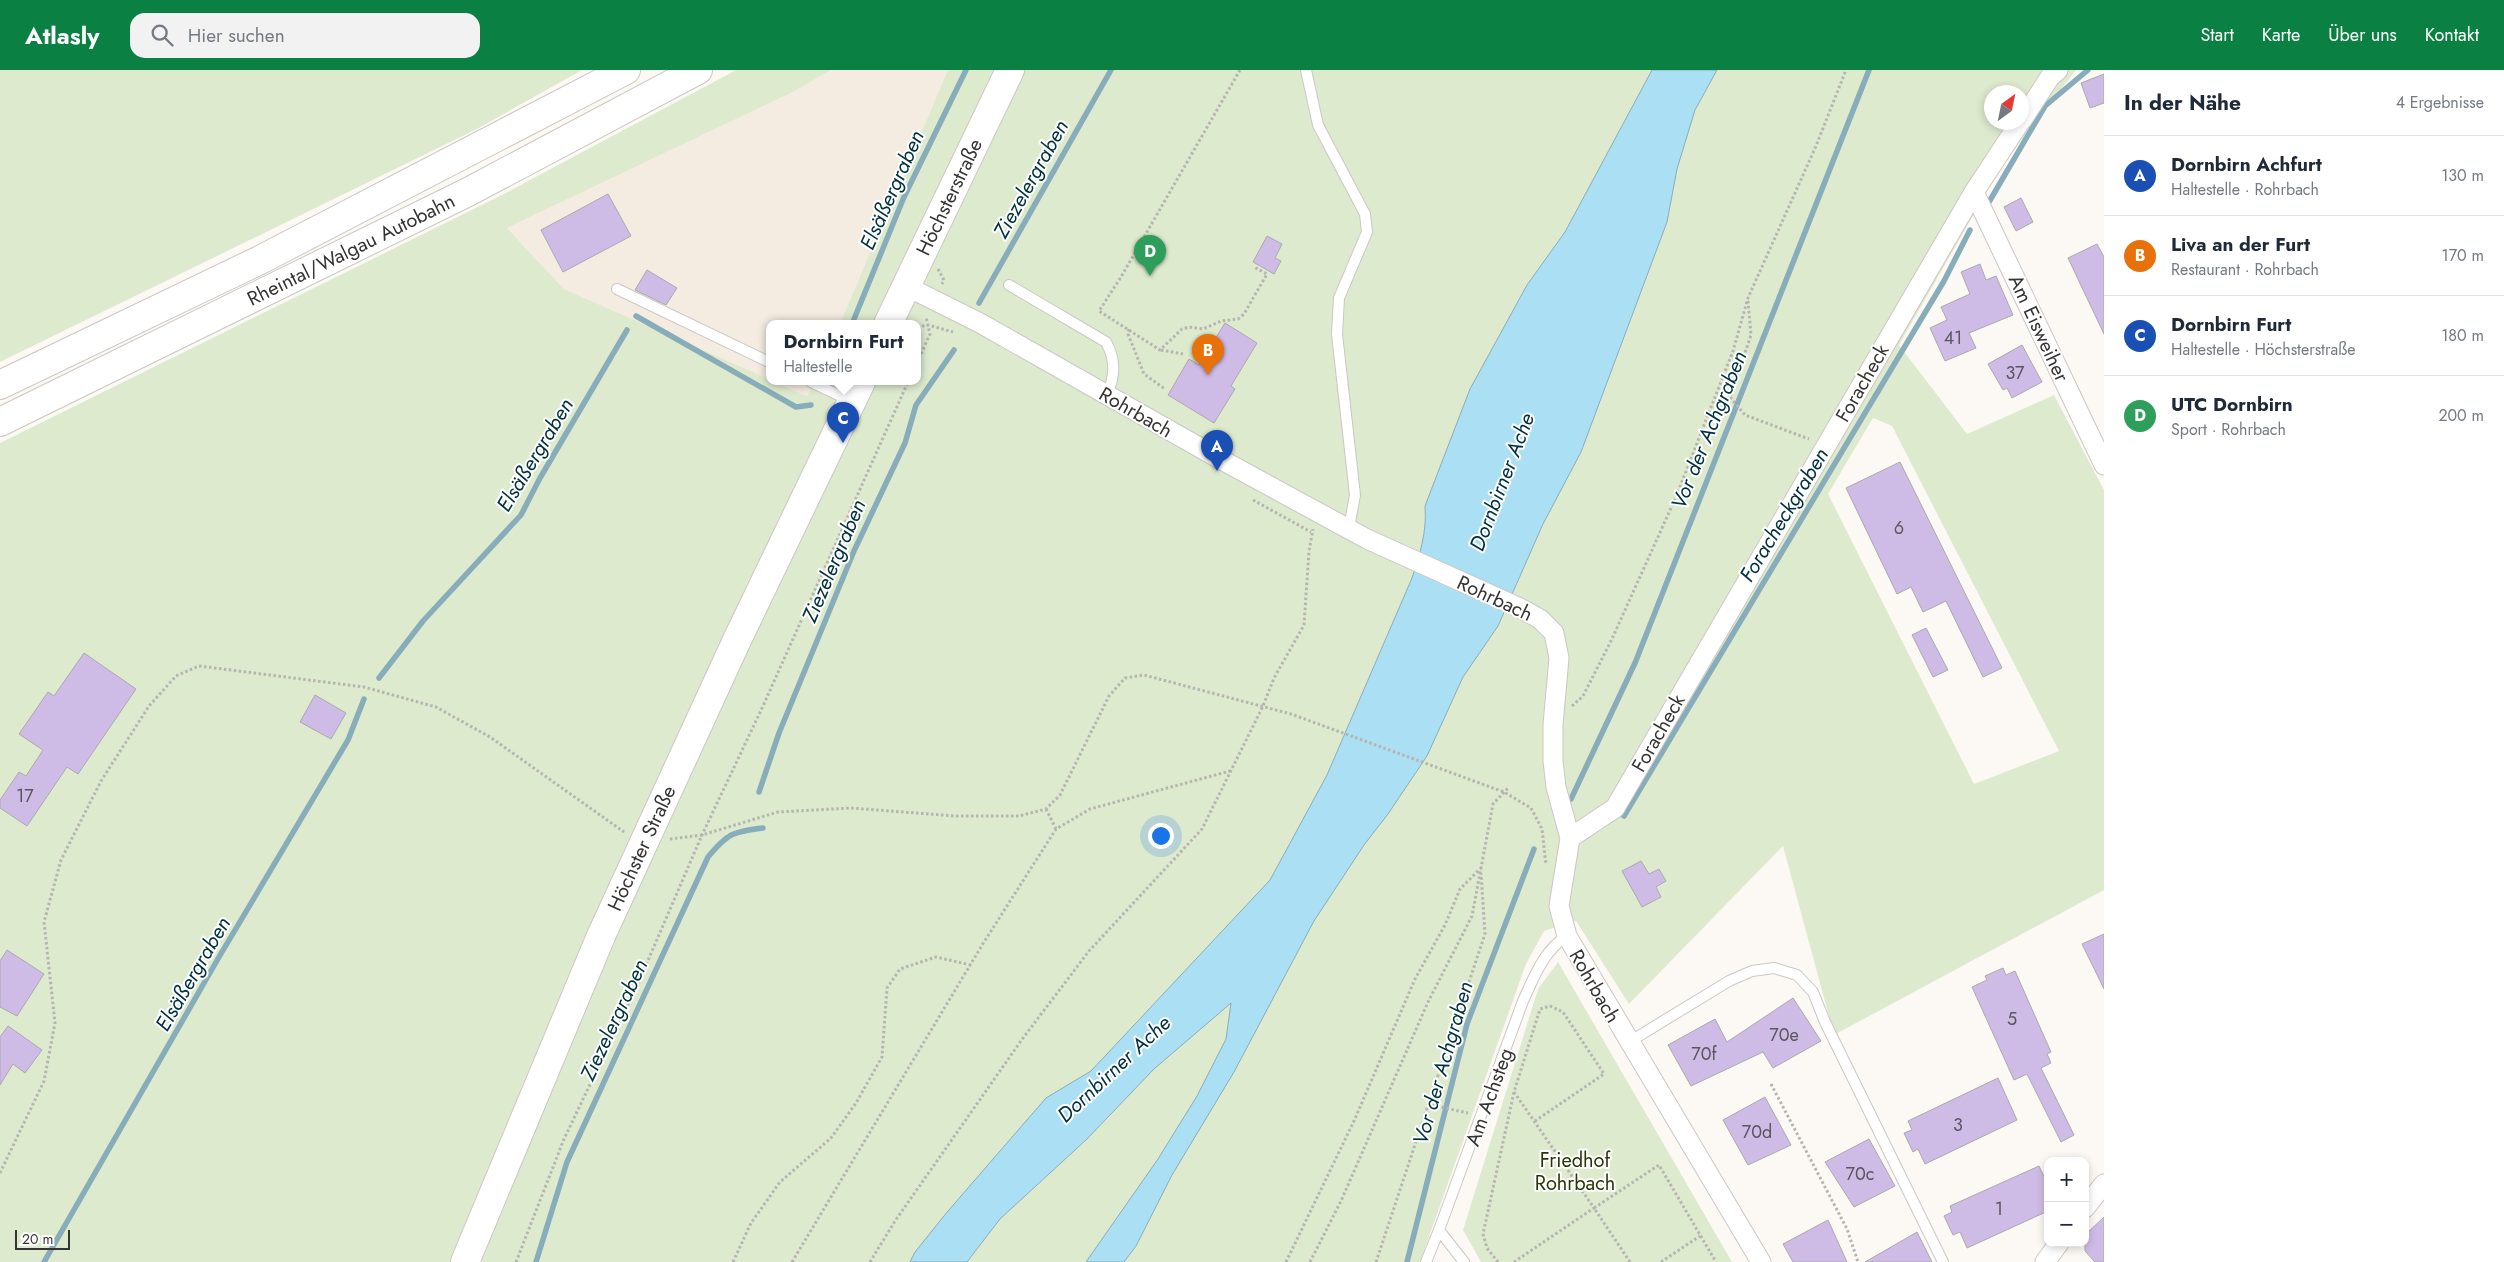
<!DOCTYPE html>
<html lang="de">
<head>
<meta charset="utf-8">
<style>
  :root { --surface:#fff; --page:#f2f2f3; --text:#1f2937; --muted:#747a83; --line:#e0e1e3; --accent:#0b8043 }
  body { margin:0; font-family:Jost,sans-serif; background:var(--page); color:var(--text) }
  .controls { position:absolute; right:15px; bottom:15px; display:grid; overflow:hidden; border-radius:10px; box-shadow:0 2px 8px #0003 }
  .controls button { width:45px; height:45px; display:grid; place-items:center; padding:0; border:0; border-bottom:1px solid var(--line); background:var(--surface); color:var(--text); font:25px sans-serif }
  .compass { position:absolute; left:1984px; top:15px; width:45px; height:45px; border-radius:50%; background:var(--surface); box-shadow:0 2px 8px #0003; rotate:33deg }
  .scale { position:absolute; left:15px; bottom:12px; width:55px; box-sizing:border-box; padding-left:5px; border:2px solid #363433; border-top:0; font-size:14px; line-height:18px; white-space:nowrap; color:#363433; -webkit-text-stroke:4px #fff; paint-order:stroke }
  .you { position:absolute; left:1160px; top:765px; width:18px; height:18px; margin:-12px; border:4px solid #fff; border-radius:50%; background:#1a73e8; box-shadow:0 0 0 8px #1a73e833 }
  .badge { display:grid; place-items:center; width:32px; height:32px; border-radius:50%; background:var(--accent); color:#fff; font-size:16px; font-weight:700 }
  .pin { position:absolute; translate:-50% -41px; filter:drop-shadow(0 1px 2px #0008) }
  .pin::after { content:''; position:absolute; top:26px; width:18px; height:15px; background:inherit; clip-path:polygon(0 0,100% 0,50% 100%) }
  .popup { position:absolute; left:766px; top:250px; width:155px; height:65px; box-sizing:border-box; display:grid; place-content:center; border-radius:10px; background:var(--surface); filter:drop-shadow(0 1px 4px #0005); font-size:16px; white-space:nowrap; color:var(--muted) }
  .popup b { font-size:19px; color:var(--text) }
  .popup::after { content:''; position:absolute; left:50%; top:100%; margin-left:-10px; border:10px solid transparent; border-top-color:var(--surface) }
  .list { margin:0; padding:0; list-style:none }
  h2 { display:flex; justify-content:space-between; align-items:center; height:65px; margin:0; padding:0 20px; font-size:21px }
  h2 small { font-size:16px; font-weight:400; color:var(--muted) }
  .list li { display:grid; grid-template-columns:32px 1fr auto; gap:15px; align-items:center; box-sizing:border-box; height:80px; padding:0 20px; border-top:1px solid var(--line) }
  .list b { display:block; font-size:19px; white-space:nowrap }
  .list p { margin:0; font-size:16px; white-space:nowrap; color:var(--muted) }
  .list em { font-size:16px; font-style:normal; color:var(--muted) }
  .icon { flex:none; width:28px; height:28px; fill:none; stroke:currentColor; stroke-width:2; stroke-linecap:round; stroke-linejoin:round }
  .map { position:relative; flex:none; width:2104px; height:1192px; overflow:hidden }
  header { display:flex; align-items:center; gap:30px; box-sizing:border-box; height:70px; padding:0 25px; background:var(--accent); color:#fff }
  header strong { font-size:24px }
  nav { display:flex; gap:28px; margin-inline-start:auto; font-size:18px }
  .search { width:350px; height:45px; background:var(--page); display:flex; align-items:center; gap:12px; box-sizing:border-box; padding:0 18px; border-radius:15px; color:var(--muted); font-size:19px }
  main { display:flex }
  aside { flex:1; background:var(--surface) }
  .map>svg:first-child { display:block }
  .built { fill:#f4ebe1 }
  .green { fill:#deeace; fill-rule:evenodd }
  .water { fill:#aadff4; stroke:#87acba }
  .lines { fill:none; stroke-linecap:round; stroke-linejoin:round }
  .stream { stroke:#87acba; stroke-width:5.5 }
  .building { fill:#cfbce6; stroke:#aaa9ad }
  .lane-casing { stroke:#cbc7c4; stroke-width:12 }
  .street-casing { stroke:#cbc7c4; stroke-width:21 }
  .secondary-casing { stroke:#cbc7c4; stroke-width:30 }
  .highway-casing { stroke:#cbc7c4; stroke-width:30 }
  .path { stroke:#b6b4b1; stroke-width:3; stroke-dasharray:2.5 2.5; stroke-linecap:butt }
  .lane { stroke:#fff; stroke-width:10 }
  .street { stroke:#fff; stroke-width:19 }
  .secondary { stroke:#fff; stroke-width:28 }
  .highway { stroke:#fff; stroke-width:28 }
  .labels { text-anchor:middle; stroke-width:4; stroke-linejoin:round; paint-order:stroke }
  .number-label { font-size:18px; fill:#5c5660 }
  .street-label { font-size:20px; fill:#363433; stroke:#fff }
  .park-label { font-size:20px; fill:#273605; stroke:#fff }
  .water-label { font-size:21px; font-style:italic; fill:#00313f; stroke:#fff }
</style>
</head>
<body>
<header>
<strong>Atlasly</strong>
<div class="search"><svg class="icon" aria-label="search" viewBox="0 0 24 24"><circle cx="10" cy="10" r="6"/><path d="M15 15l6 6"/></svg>Hier suchen</div>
<nav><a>Start</a><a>Karte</a><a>Über uns</a><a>Kontakt</a></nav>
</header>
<main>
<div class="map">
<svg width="2104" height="1192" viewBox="0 0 2104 1192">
  <rect width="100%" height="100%" fill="#fcf9f5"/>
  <!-- built -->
  <path class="built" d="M831 0H953L840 254H769V309L564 219 507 158 795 21Z
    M775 312H814L807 326Z"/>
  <!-- green -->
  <path class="green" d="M0 0H582L477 59 0 292Z
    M736 0H831L795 21 507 158 564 219 769 309V312H775L807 326 814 312H917V254H840L948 0H1652L1565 162 1527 215 1470 319 1425 436C1427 462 1420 484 1412 508L1327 705 1270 810 1091 1001 1046 1029 948 1141 910 1192H0V373L502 125Z
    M1717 0H2076L2002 95 1899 275 1967 364 2054 325 2104 420V820L1834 965 1783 776 1629 934 1576 851 1544 861 1526 894 1420 1192H1124L1136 1176 1172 1105 1234 1002 1314 851 1364 775 1388 744 1427 686 1463 607 1498 556 1608 309 1667 152 1677 99 1695 40ZM1992 22H2022V52H1992ZM1873 348 1892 356 2059 681 1974 714 1828 424Z
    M1558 892 1732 1192H1481L1463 1160 1538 919Z
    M1232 932 1226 969 1197 1026 1158 1089 1086 1192H967L1000 1149 1087 1069 1154 999Z"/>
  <!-- water -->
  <path class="water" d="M1652 0H1717L1695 40 1677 99 1667 152 1581 382 1543 454 1498 556 1463 607 1427 686 1388 744 1364 775 1314 851 1234 1002 1172 1105 1136 1176 1124 1192H1086L1158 1089 1197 1026 1226 969 1231 933 1154 999 1087 1069 1000 1149 967 1192H910L915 1182 948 1141 1046 1028 1091 1001 1270 810 1327 705 1412 508C1420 484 1427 462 1425 436L1470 319 1527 215 1565 162Z"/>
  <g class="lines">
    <!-- stream -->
    <path class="stream" d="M1989 132 2045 36 2088 0
      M979 233 1111 0
      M636 246 796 337 811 335
      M852 254 904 127 966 0
      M379 608 423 551 521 445 540 408 627 260
      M759 722 779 663 854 481 905 373 916 335 954 280
      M1571 729 1635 593 1869 0
      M1624 746 1944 211 1970 160
      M44 1192 219 887 348 670 364 629
      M536 1192 567 1092 708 787C728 763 732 762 763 758
      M1407 1192 1467 954 1534 779"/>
  </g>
  <!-- building -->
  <path class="building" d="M2104 4V33L2090 38 2081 13Z
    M608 124 631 166 563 202 541 160Z
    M2021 128 2033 152 2016 161 2004 137Z
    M1267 166 1282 174 1275 188 1281 191 1274 204 1253 192Z
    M2097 174 2104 187V264L2068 188Z
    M1980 194 1986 210 1996 206 2013 245 1969 263 1976 278 1945 291 1930 258 1947 250 1941 237 1970 224 1961 202Z
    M647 200 677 218 666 235 635 220Z
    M1225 253 1257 273 1231 316 1235 319 1214 353 1168 325 1189 289 1199 295Z
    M2022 275 2042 312 2012 328 2007 318 2003 320 1988 294Z
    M1900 392 2002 598 1983 607 1946 531 1923 542 1911 517 1897 524 1846 418Z
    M1926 558 1948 600 1933 607 1912 565Z
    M84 583 136 619 78 704 67 697 27 756 0 738V730L19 702 26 706 43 680 19 664 48 622 54 626Z
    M315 625 346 643 331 669 300 652Z
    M1641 791 1649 804 1659 799 1666 811 1656 817 1661 827 1642 837 1622 801Z
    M2104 864V919L2082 874Z
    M7 880 44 904 17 946 0 937V891Z
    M2003 898 2006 905 2015 901 2051 982 2047 984 2051 993 2041 998 2074 1065 2061 1072 2027 1004 2014 1010 1972 917 1987 910 1985 906Z
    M1793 928 1821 971 1773 998 1763 982 1691 1016 1668 975 1715 949 1727 972Z
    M8 956 42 980 25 1003 13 994 0 1015V967Z
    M1998 1008 2017 1050 1925 1094 1918 1079 1913 1082 1904 1063 1912 1060 1908 1051Z
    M1765 1027 1791 1075 1748 1095 1723 1050Z
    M1869 1069 1895 1116 1854 1137 1825 1092Z
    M2039 1096 2048 1115V1141L1967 1178 1960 1162 1953 1165 1944 1146 1952 1142 1950 1136Z
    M2104 1147V1192H2095L2085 1181V1165Z
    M1828 1150 1847 1192H1793L1783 1174Z
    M1917 1162 1932 1192H1865Z"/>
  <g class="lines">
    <!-- lane casing -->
    <g class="lane-casing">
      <path id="lane" d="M1306 0 1318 55 1365 144 1367 162 1339 228 1337 264 1355 425 1349 458
        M1009 215 1106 272C1116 290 1115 306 1107 325
        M617 219 769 292
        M811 312 851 331
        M1629 972 1729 911 1752 901 1774 898 1797 905 1813 922 1825 952 1943 1192
        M1426 1192 1439 1160
        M1464 1192 1439 1160 1523 931C1534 907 1544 880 1567 866"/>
    </g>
    <!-- street casing -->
    <g class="street-casing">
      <path id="street" d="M2022 50 2050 7 2058 0
        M1974 122 2104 395
        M906 216 980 253 1220 389 1367 469 1522 539 1540 549 1554 563 1559 588 1553 655V691L1556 717 1570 768 1559 836 1567 866 1761 1192
        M1570 768 1615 738 1974 122 2020 52
        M2085 1138 2104 1114
        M2045 1192 2059 1173"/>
    </g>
    <!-- secondary casing -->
    <g class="secondary-casing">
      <g id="secondary">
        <path id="s1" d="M888 254 1010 0"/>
        <path id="s2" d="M465 1192 601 866 737 570 861 312"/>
      </g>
    </g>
    <!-- highway casing -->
    <g class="highway-casing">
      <g id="highway">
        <path d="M0 315 260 190 626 0"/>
        <path id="s3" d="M0 352 468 122 698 0"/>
      </g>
    </g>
    <!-- path -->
    <path class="path" d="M1240 0 1121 207 1099 241 1160 280 1182 259 1189 257 1203 259 1221 251 1238 249 1244 244 1267 204 1254 197
      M938 199 944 210 942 214
      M1748 231 1751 265 1730 327 1745 345 1809 369
      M917 257 928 255 953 262
      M1129 259 1128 264 1144 304 1165 319
      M1161 280 1183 284
      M917 293 930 264 926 247
      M1253 430 1311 462
      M1572 636 1583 626 1611 571 1676 427 1733 281 1748 228 1816 76 1846 0
      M1046 739 1056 759
      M670 769 702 765 778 742 851 738 955 746H1019L1046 739 1060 725 1109 626 1125 608 1144 605 1291 644 1504 722 1531 738 1542 759 1546 795
      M1771 1014 1847 1159 1858 1192
      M1514 1022 1594 1138 1514 1192
      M1427 1034 1468 1043
      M0 1103 44 1011 55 953 44 852 61 790 101 711 149 636 176 606 199 596 364 617 436 637 490 667 624 762
      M516 1192 564 1069 637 916 702 765 763 636 908 312
      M733 1192 751 1153 780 1112 831 1068 856 1033 882 987 887 918 900 899 936 887 971 895
      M792 1192 984 872 1056 759 1090 739 1230 701
      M870 1192 895 1151 1023 968 1089 881 1202 759 1263 636 1274 608 1304 555 1309 481 1313 459
      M1286 1192 1354 1051 1415 909 1445 855 1460 819 1481 798
      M1310 1192 1341 1131 1428 932 1472 846 1493 734 1508 718
      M1376 1192 1485 864 1481 803
      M1498 1192 1487 1178 1483 1164 1514 1022 1540 939 1550 936 1563 942 1604 1004 1535 1051
      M1630 1192 1594 1138 1659 1095 1716 1192
      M1661 1192 1700 1166"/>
    <!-- lane -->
    <use href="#lane" class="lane"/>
    <!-- street -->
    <use href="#street" class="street"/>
    <!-- secondary -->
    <use href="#secondary" class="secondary"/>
    <!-- highway -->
    <use href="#highway" class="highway"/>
  </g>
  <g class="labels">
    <!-- number labels -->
    <g class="number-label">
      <text x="1953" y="274">41</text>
      <text x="2015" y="309">37</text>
      <text x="1899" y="464">6</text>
      <text x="25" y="732">17</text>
      <text x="2012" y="955">5</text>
      <text x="1784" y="971">70e</text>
      <text x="1704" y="990">70f</text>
      <text x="1958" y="1061">3</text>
      <text x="1757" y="1068">70d</text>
      <text x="1860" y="1110">70c</text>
      <text x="1999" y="1145">1</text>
    </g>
    <!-- street labels -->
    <g class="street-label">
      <text dy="7" stroke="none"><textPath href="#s1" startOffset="141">Höchsterstraße</textPath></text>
      <text dy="7" stroke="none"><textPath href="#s3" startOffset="391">Rheintal/Walgau Autobahn</textPath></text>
      <text transform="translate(2039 258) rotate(65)" y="7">Am Eisweiher</text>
      <text transform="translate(1862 313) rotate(-60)" y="7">Foracheck</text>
      <text transform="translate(1136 342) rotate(30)" y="7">Rohrbach</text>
      <text transform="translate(1495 528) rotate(25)" y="7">Rohrbach</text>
      <text transform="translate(1658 663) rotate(-60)" y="7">Foracheck</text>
      <text dy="7" stroke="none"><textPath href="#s2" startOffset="450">Höchster Straße</textPath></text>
      <text transform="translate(1595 916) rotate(60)" y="7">Rohrbach</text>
      <text transform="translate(1489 1027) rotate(-70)" y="7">Am Achsteg</text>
    </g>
    <!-- park labels -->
    <g class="park-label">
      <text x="1575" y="1097">Friedhof<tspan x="1575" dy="23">Rohrbach</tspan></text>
    </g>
    <!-- water labels -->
    <g class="water-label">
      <text transform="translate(1031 109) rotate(-61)" y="7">Ziezelergraben</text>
      <text transform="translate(892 120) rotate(-66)" y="7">Elsäßergraben</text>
      <text transform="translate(1709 360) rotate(-68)" y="7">Vor der Achgraben</text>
      <text transform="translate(535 385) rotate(-59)" y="7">Elsäßergraben</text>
      <text transform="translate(1502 412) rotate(-69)" y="7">Dornbirner Ache</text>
      <text transform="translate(1784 445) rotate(-59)" y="7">Foracheckgraben</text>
      <text transform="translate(834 491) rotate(-67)" y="7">Ziezelergraben</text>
      <text transform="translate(193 904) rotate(-60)" y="7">Elsäßergraben</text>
      <text transform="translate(614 950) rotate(-65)" y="7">Ziezelergraben</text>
      <text transform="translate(1443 993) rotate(-74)" y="7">Vor der Achgraben</text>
      <text transform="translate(1114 999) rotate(-43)" y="7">Dornbirner Ache</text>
    </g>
  </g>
</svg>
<div class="controls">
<button>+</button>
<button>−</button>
</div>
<svg class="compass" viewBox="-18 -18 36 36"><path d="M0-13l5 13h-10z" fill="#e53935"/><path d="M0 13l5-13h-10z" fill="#747a83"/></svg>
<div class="scale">20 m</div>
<div class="you"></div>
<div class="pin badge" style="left:1217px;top:401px;background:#1a4fb4">A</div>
<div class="pin badge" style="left:1208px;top:305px;background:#e8710a">B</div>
<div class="pin badge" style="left:843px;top:373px;background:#1a4fb4">C</div>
<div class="popup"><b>Dornbirn Furt</b>Haltestelle</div>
<div class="pin badge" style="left:1150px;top:206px;background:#2e9e5b">D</div>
</div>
<aside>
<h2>In der Nähe<small>4 Ergebnisse</small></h2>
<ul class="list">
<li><span class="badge" style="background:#1a4fb4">A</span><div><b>Dornbirn Achfurt</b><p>Haltestelle · Rohrbach</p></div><em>130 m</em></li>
<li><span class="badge" style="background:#e8710a">B</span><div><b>Liva an der Furt</b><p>Restaurant · Rohrbach</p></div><em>170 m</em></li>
<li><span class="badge" style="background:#1a4fb4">C</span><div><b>Dornbirn Furt</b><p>Haltestelle · Höchsterstraße</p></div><em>180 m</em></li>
<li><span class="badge" style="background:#2e9e5b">D</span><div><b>UTC Dornbirn</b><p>Sport · Rohrbach</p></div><em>200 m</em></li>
</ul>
</aside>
</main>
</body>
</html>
